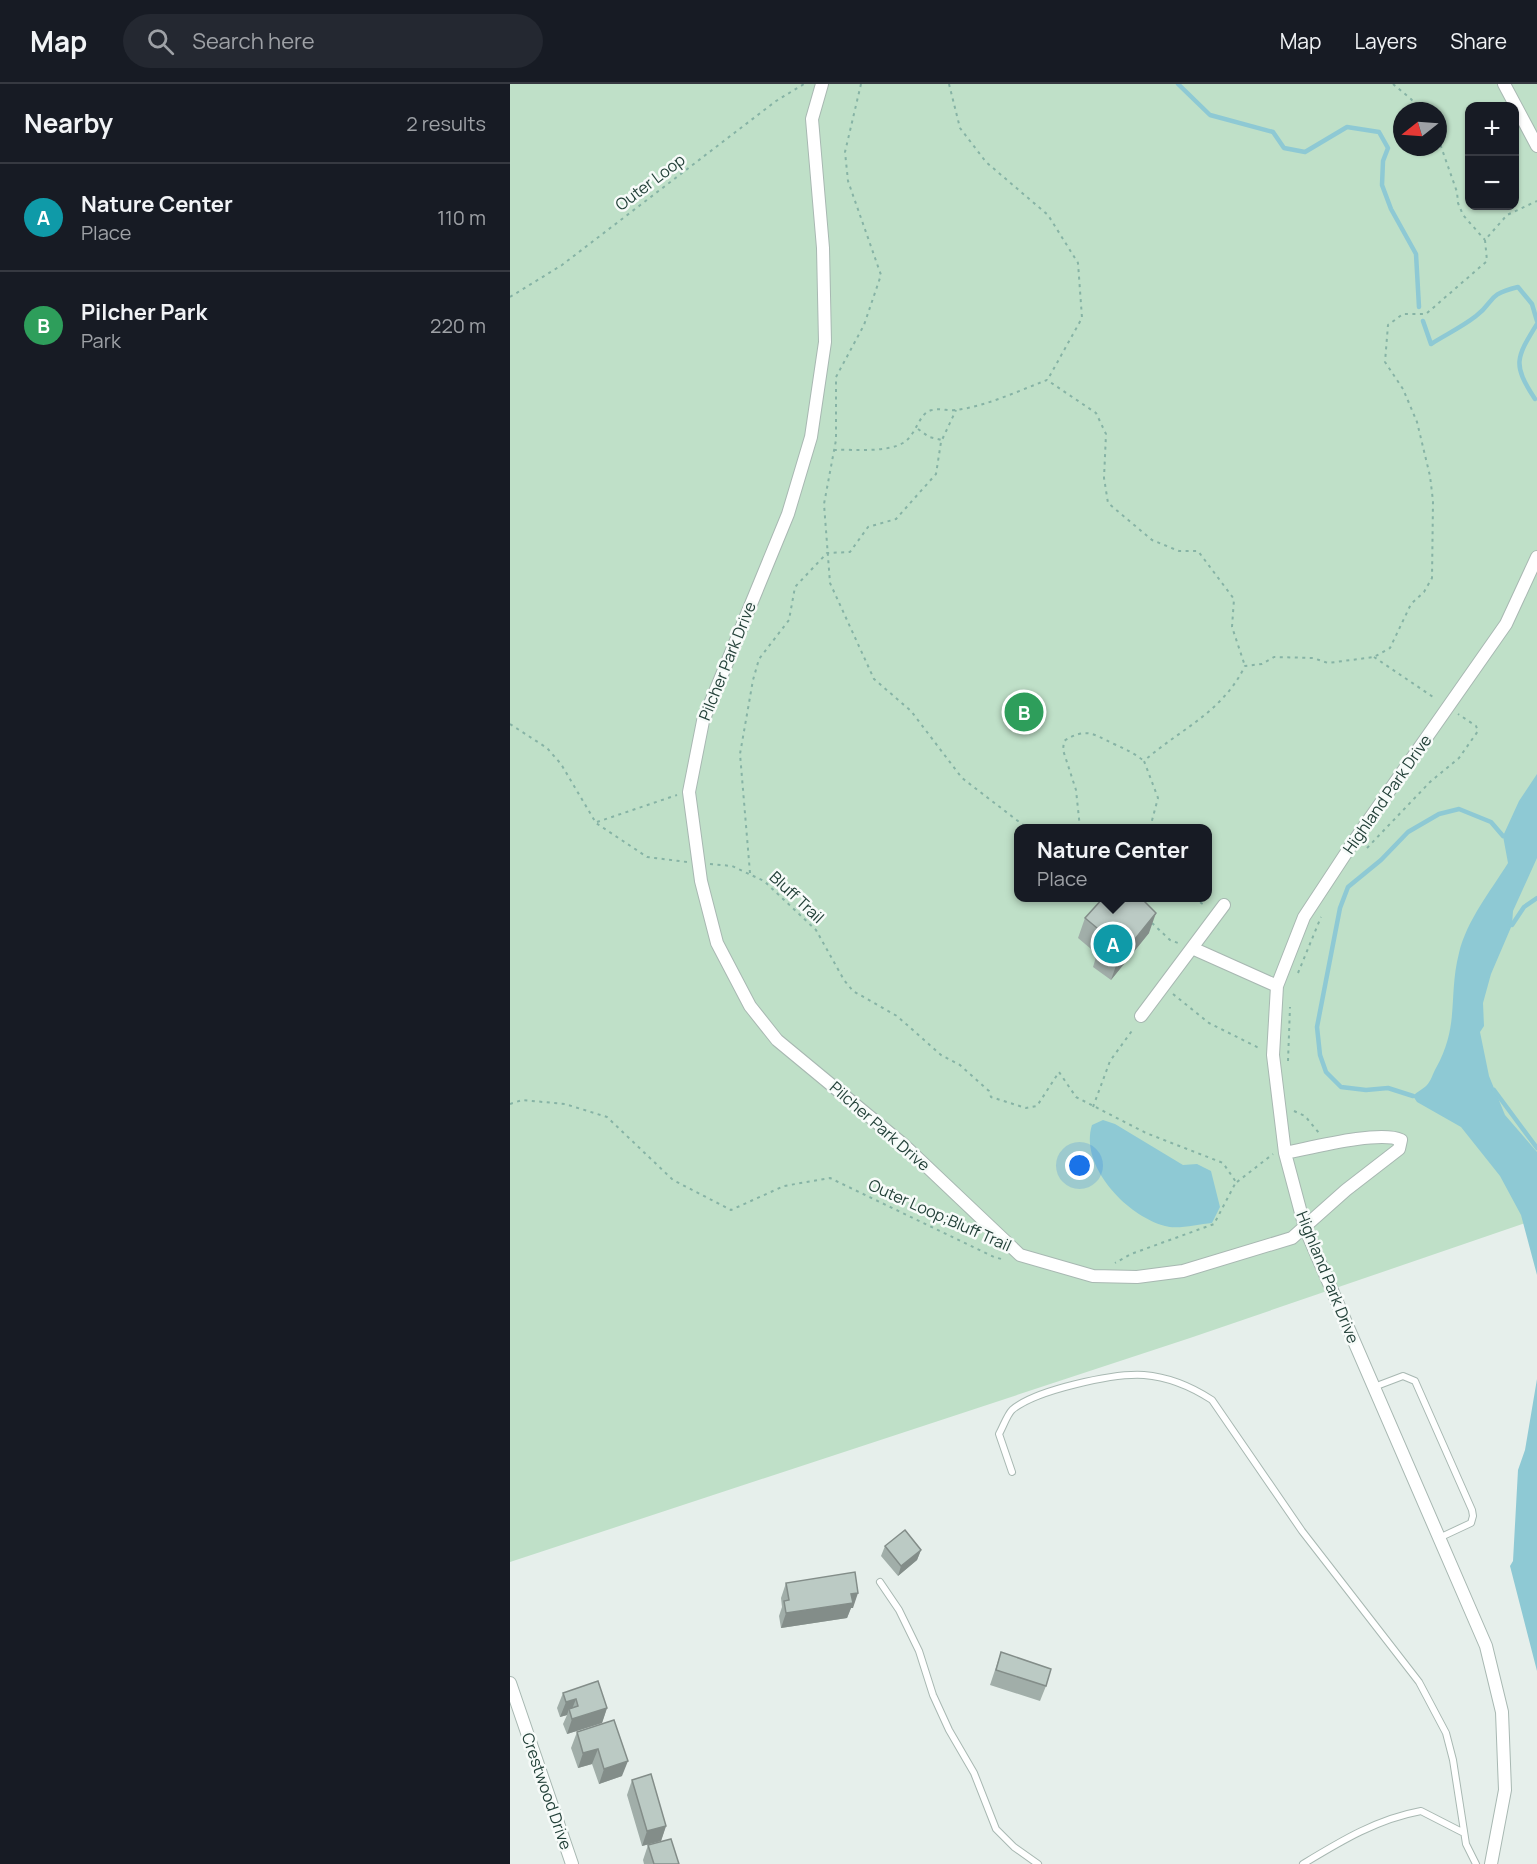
<!DOCTYPE html>
<html lang="en">
<head>
<meta charset="utf-8">
<style>
  :root { --surface:#171b24; --page:#242831; --text:#f1f3f6; --muted:#9ea1a6; --line:#363941; --accent:#1a73e8 }
  body { margin:0; font-family:Manrope,sans-serif; background:var(--page); color:var(--text) }
  .controls { position:absolute; right:18px; top:18px; display:grid; overflow:hidden; border-radius:12px; box-shadow:0 2px 4px #0004 }
  .controls button { width:54px; height:54px; display:grid; place-items:center; padding:0; border:0; border-bottom:2px solid var(--line); background:var(--surface); color:var(--text); font:30px sans-serif }
  .compass { position:absolute; left:883px; top:18px; width:54px; height:54px; border-radius:50%; background:var(--surface); box-shadow:0 2px 4px #0004; rotate:253deg }
  .you { position:absolute; left:570px; top:1082px; width:21px; height:21px; margin:-15px; border:4px solid #fff; border-radius:50%; background:#1a73e8; box-shadow:0 0 0 9px #1a73e833 }
  .badge { display:grid; place-items:center; width:39px; height:39px; border-radius:50%; background:var(--accent); color:#fff; font-size:20px; font-weight:700 }
  .pin { position:absolute; translate:-50% -50%; border:3px solid #fff; box-shadow:0 2px 6px #0006 }
  .popup { position:absolute; left:504px; top:740px; width:198px; height:78px; box-sizing:border-box; display:grid; place-content:center; border-radius:12px; background:var(--surface); filter:drop-shadow(0 2px 4px #0005); font-size:20px; white-space:nowrap; color:var(--muted) }
  .popup b { font-size:22px; color:var(--text) }
  .popup::after { content:''; position:absolute; left:50%; top:100%; margin-left:-12px; border:12px solid transparent; border-top-color:var(--surface) }
  .list { margin:0; padding:0; list-style:none }
  h2 { display:flex; justify-content:space-between; align-items:center; height:78px; margin:0; padding:0 24px; font-size:26px }
  h2 small { font-size:20px; font-weight:400; color:var(--muted) }
  .list li { display:grid; grid-template-columns:39px 1fr auto; gap:18px; align-items:center; box-sizing:border-box; height:108px; padding:0 24px; border-top:2px solid var(--line) }
  .list b { display:block; font-size:22px; white-space:nowrap }
  .list p { margin:0; font-size:20px; white-space:nowrap; color:var(--muted) }
  .list em { font-size:20px; font-style:normal; color:var(--muted) }
  .icon { flex:none; width:33px; height:33px; fill:none; stroke:currentColor; stroke-width:2; stroke-linecap:round; stroke-linejoin:round }
  .map { position:relative; flex:none; width:1027px; height:1780px; overflow:hidden }
  header { display:flex; align-items:center; gap:36px; box-sizing:border-box; height:84px; padding:0 30px; background:var(--surface); border-bottom:2px solid var(--line) }
  header strong { font-size:28px }
  nav { display:flex; gap:33px; margin-inline-start:auto; font-size:21px }
  .search { width:420px; height:54px; background:var(--page); display:flex; align-items:center; gap:15px; box-sizing:border-box; padding:0 21px; border-radius:33px; color:var(--muted); font-size:22px }
  main { display:flex }
  aside { flex:1; background:var(--surface) }
  .map>svg:first-child { display:block }
  .green { fill:#bfe0c8; fill-rule:evenodd }
  .water { fill:#8ec9d4 }
  .lines { fill:none; stroke-linecap:round; stroke-linejoin:round }
  .stream { stroke:#8ec9d4; stroke-width:4.5 }
  .lane-casing { stroke:#a8b8b2; stroke-width:8 }
  .street-casing { stroke:#a8b8b2; stroke-width:14 }
  .path { stroke:#86b3a5; stroke-width:2; stroke-dasharray:3 4.5; stroke-linecap:butt }
  .lane { stroke:#fff; stroke-width:6 }
  .street { stroke:#fff; stroke-width:12 }
  .wall { fill:#a1aea9 }
  .shaded-wall { fill:#838d89 }
  .building { fill:#bbcac4; stroke:#838d89; stroke-width:1.5 }
  .labels { text-anchor:middle; stroke-width:5; stroke-linejoin:round; paint-order:stroke }
  .street-label { font-size:16px; fill:#24423a; stroke:#f7fbf9 }
</style>
</head>
<body>
<header>
<strong>Map</strong>
<div class="search"><svg class="icon" aria-label="search" viewBox="0 0 24 24"><circle cx="10" cy="10" r="6"/><path d="M15 15l6 6"/></svg>Search here</div>
<nav><a>Map</a><a>Layers</a><a>Share</a></nav>
</header>
<main>
<aside>
<h2>Nearby<small>2 results</small></h2>
<ul class="list">
<li><span class="badge" style="background:#0f9aa8">A</span><div><b>Nature Center</b><p>Place</p></div><em>110 m</em></li>
<li><span class="badge" style="background:#2e9e5b">B</span><div><b>Pilcher Park</b><p>Park</p></div><em>220 m</em></li>
</ul>
</aside>
<div class="map">
<svg width="1027" height="1780" viewBox="0 0 1027 1780">
  <rect width="100%" height="100%" fill="#e6efeb"/>
  <!-- green -->
  <path class="green" d="M0 0H1027V1135L680 1254 0 1478ZM960 22H1005V122H960ZM892 27H928V63H892ZM508 744H698V814H508Z"/>
  <!-- water -->
  <path class="water" d="M1027 690V774L1003 827 1002 841 981 890 973 919 974 942 970 948 979 992 995 1031 1027 1068V1191L1011 1131 990 1092 951 1043 907 1018 903 1012C908 1007 913 1005 917 1001 921 997 923 989 926 984 950 941 938 912 949 869 957 836 980 808 998 779L993 752 1009 717Z
    M593 1036 605 1040 673 1081 687 1080 701 1087 710 1123 702 1139C688 1140 667 1146 655 1142 617 1132 569 1082 582 1041Z
    M1027 1295V1587L1000 1482 1003 1477 1008 1386 1015 1366Z"/>
  <g class="lines">
    <!-- stream -->
    <path class="stream" d="M668 0 700 31 763 48 774 64 795 68 837 43 869 48 878 64 873 77 872 101 881 125 906 170 909 223
      M913 237 921 260C935 251 952 243 966 232 986 217 975 211 1008 203L1022 220 1027 237
      M1025 315C1002 280 1006 274 1027 240
      M1002 841 1014 823 1027 814
      M984 1006 1027 1064
      M903 1012 878 1004 856 1006 831 1003 816 988 810 971 807 943 830 824 838 803 871 776 898 748 929 730 949 725 981 738 993 752"/>
    <!-- lane casing -->
    <g class="lane-casing">
      <path id="lane" d="M864 1303 893 1292 905 1297 962 1426 963 1432 961 1439 929 1454
        M502 1388 489 1350C493 1343 497 1331 502 1326 525 1306 604 1289 634 1291 659 1293 682 1303 702 1316L792 1447 909 1598 936 1649 943 1676 956 1760 966 1780
        M370 1498 389 1526 409 1567 423 1611 439 1646 464 1689 486 1745 504 1763 528 1780
        M793 1780C831 1757 867 1735 911 1727L954 1749"/>
    </g>
    <!-- street casing -->
    <g class="street-casing">
      <path id="street" d="M312 0 302 35 313 164 315 258 301 353 278 430 193 637 179 708 191 797 207 859 240 922 267 956 394 1061 510 1171 583 1192 627 1193 673 1187 782 1154 836 1106 889 1065 891 1056C869 1046 801 1064 775 1069
        M994 0 1027 62
        M682 864 767 902
        M631 932 714 821
        M0 1599 62 1780
        M981 1780 995 1706 992 1628 976 1562 795 1144 775 1069 763 971 767 902 794 833 842 760 996 540 1027 473"/>
    </g>
    <!-- path -->
    <path class="path" d="M351 0 335 68 338 97 371 191 354 241 326 293V356L314 420 320 499 364 595 401 627 452 694 517 744
      M439 0 450 44 476 78 538 131 568 179 572 234 538 295
      M883 0 901 15 911 27
      M928 54 947 108 948 119 953 131 975 156
      M0 213 52 181 266 17 294 0
      M408 345 419 353 432 356
      M324 366C345 365 375 369 393 359 407 351 408 329 422 326 430 324 438 327 446 326 477 322 508 307 537 296L586 329 596 350 594 394 598 419 642 456 669 467H688L724 515 722 543 735 582
      M864 573 926 615
      M0 640 37 664 51 680 86 739 137 773 177 778
      M87 738 167 711
      M570 744 566 706 553 666 554 657C576 643 583 650 604 660 615 665 624 669 634 677
      M640 744 648 714 634 677C670 645 712 629 735 582L752 580 764 573 803 574 818 579 864 573 880 564 901 520 914 508 922 494 923 417 920 392 907 338 893 305 875 278 878 241 893 230H916L977 177 975 156 997 131 1027 117
      M857 764 920 698 949 674 968 647 966 642 948 630
      M200 780 222 782 254 797 306 846 334 896 343 907 387 932 431 971 450 981 479 1007 481 1013 516 1024 527 1022 549 988 566 1013 636 1049 713 1079 726 1098 704 1140 621 1170 605 1179
      M240 789 230 670 243 596 249 575 279 536 285 503 317 469 340 468 358 443 386 435 426 390 431 358 446 326
      M684 814 694 821
      M642 839 660 856 668 859
      M788 889 811 833
      M663 910 699 939 749 964
      M778 977 780 923
      M0 1020 12 1016 55 1020 97 1033 163 1096 221 1126 274 1102 320 1094 484 1173 495 1176
      M583 1023 600 977 624 944
      M784 1027 795 1032 809 1049
      M727 1098 763 1070"/>
    <!-- lane -->
    <use href="#lane" class="lane"/>
    <!-- street -->
    <use href="#street" class="street"/>
  </g>
  <!-- wall -->
  <path class="wall" d="M575 834 639 849 601 896 583 883 587 870 568 854Z
    M375 1462 411 1466 407 1476 388 1492 371 1472Z
    M276 1499 343 1524H341L337 1534 271 1544 269 1532 272 1523 271 1514Z
    M491 1568 536 1602 530 1617 480 1601Z
    M53 1609 97 1624 92 1639 57 1650 53 1640 57 1631 50 1633 47 1624Z
    M104 1636 112 1692 89 1700 82 1680 68 1684 61 1664 67 1648Z
    M122 1696 156 1742 151 1757 132 1762 117 1711Z
    M138 1761 169 1780H134L133 1776Z"/>
  <!-- shaded-wall -->
  <path class="shaded-wall" d="M646 829 639 849 601 896 608 876Z
    M411 1466 407 1476 388 1492 391 1482Z
    M348 1509 343 1524H341L337 1534 271 1544 276 1529 341 1510Z
    M66 1615 60 1630 59 1625 57 1631 50 1633 56 1618Z
    M97 1624 92 1639 57 1650 62 1635Z
    M88 1665 82 1680 68 1684 73 1669Z
    M118 1677 112 1692 89 1700 94 1685Z
    M156 1742 151 1757 132 1762 137 1747Z"/>
  <!-- building -->
  <path class="building" d="M594 813H630L646 829 608 876 590 863 598 853 575 834Z
    M395 1446 411 1466 391 1482 375 1462Z
    M345 1488 348 1509 341 1510 343 1519 276 1529 274 1517 279 1516 276 1499Z
    M491 1568 541 1585 536 1602 486 1586Z
    M88 1597 97 1624 62 1635 59 1625 68 1622 66 1615 56 1618 53 1609Z
    M104 1636 118 1677 94 1685 88 1665 73 1669 67 1648Z
    M141 1690 156 1742 137 1747 122 1696Z
    M161 1755 169 1780H144L138 1761Z"/>
  <g class="labels">
    <!-- street labels -->
    <g class="street-label">
      <text transform="translate(140 98) rotate(-37)" y="6">Outer Loop</text>
      <text transform="translate(217 577) rotate(-68)" y="6">Pilcher Park Drive</text>
      <text transform="translate(877 710) rotate(-55)" y="6">Highland Park Drive</text>
      <text transform="translate(287 813) rotate(43)" y="6">Bluff Trail</text>
      <text transform="translate(370 1042) rotate(41)" y="6">Pilcher Park Drive</text>
      <text transform="translate(430 1131) rotate(24)" y="6">Outer Loop;Bluff Trail</text>
      <text transform="translate(818 1193) rotate(68)" y="6">Highland Park Drive</text>
      <text transform="translate(37 1707) rotate(71)" y="6">Crestwood Drive</text>
    </g>
  </g>
</svg>
<div class="controls">
<button>+</button>
<button>−</button>
</div>
<svg class="compass" viewBox="-18 -18 36 36"><path d="M0-13l5 13h-10z" fill="#e53935"/><path d="M0 13l5-13h-10z" fill="#9ea1a6"/></svg>
<div class="you"></div>
<div class="pin badge" style="left:603px;top:860px;background:#0f9aa8">A</div>
<div class="popup"><b>Nature Center</b>Place</div>
<div class="pin badge" style="left:514px;top:628px;background:#2e9e5b">B</div>
</div>
</main>
</body>
</html>
